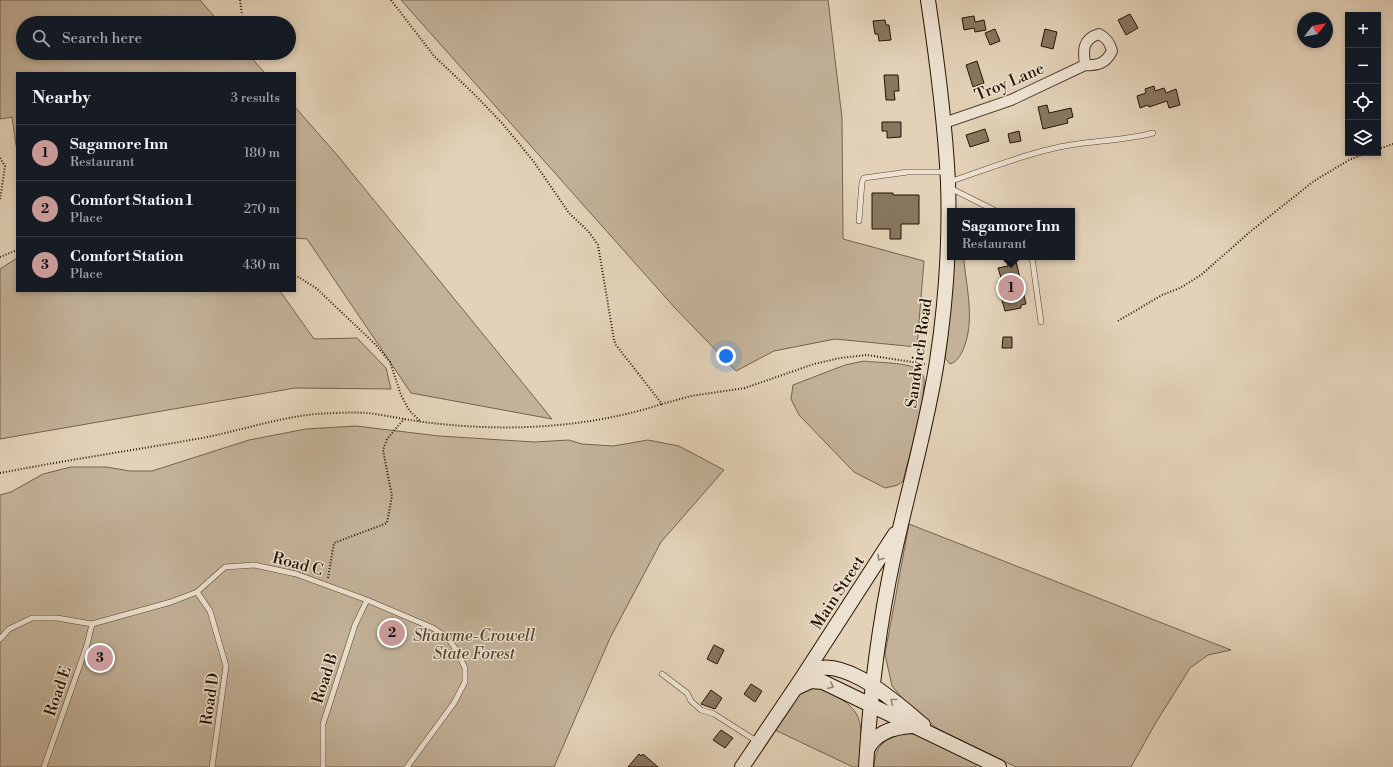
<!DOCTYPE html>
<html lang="en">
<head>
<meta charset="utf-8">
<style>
  :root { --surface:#171b24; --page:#20242c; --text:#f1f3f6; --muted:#9ea1a6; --line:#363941; --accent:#c59692 }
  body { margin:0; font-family:"Libre Bodoni",serif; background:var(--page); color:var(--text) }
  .controls { position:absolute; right:12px; top:12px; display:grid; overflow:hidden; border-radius:0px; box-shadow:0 2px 6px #0003 }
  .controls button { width:36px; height:36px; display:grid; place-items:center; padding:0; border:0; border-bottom:1px solid var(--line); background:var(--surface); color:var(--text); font:20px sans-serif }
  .compass { position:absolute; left:1297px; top:12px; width:36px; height:36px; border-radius:50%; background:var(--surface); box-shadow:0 2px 6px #0003; rotate:59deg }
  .you { position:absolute; left:726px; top:356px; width:14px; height:14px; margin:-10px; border:3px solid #fff; border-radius:50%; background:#1a73e8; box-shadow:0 0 0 6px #1a73e833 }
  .badge { display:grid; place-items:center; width:26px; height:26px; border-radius:50%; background:var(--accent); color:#111; font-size:13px; font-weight:700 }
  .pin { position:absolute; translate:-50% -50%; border:2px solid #fff; box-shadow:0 1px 4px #0006 }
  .popup { position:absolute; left:947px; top:208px; width:128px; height:52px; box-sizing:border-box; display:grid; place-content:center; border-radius:0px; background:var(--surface); filter:drop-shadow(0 1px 3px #0005); font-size:13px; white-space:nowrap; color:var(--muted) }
  .popup b { font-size:15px; color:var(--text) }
  .popup::after { content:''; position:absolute; left:50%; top:100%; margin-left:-8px; border:8px solid transparent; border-top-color:var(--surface) }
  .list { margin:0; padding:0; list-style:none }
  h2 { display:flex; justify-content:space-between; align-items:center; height:52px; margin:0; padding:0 16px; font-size:17px }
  h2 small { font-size:13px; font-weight:400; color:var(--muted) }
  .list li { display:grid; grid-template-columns:26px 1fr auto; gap:12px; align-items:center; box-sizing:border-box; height:56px; padding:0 16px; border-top:1px solid var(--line) }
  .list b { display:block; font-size:15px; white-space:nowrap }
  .list p { margin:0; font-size:13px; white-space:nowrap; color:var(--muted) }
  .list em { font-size:13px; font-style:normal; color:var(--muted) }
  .icon { flex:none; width:22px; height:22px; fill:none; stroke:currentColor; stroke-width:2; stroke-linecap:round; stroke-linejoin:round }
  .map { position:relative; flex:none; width:1393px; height:767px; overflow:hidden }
  .search { position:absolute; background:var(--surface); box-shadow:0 2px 6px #0003; left:16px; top:16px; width:280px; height:44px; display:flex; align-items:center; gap:10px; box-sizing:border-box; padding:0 14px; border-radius:22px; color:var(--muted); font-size:15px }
  .panel { position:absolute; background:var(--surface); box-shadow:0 2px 6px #0003; left:16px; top:72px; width:280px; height:220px; border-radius:0px }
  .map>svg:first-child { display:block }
  .green { fill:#c3b299; stroke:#74624c }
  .building { fill:#887660; stroke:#261300 }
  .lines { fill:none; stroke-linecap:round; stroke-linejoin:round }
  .lane-casing { stroke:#55432e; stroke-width:6 }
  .street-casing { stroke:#55432e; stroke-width:12 }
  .secondary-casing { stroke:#261300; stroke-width:16 }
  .path { stroke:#261300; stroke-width:2; stroke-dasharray:1 2; stroke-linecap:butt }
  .lane { stroke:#ede2d1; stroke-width:5 }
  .street { stroke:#ede2d1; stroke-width:10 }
  .secondary { stroke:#ede2d1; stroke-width:14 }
  .oneway { stroke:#938573 }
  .labels { text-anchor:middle; stroke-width:3; stroke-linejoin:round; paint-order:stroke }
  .street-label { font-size:16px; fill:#261300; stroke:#ede2d1 }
  .park-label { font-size:16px; font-style:italic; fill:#55432e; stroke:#ede2d1 }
</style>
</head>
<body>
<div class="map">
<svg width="1393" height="767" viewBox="0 0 1393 767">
  <rect width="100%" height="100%" fill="#e3d2b8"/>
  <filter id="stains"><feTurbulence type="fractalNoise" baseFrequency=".005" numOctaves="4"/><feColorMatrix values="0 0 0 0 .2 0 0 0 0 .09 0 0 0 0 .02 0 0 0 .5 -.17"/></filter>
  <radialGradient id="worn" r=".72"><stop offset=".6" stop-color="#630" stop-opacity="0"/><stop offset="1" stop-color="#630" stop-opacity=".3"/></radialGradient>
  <!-- green -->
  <path class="green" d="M0 0H200L220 23H23V53H247L265 73H17V151L12 117 0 119Z
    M401 0H828L842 118 843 239 924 261 917 347 835 339 774 351 736 371 675 308Z
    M295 107 338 156 552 419 411 393 307 239 295 238Z
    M954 257H962L964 261C967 291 975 322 963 350 960 356 957 362 950 364L945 358Z
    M17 258V291H280L314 339 357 338 386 368 391 389 295 388 0 439V269Z
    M864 361C877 363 909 362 919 370 923 374 925 379 924 384 923 414 910 452 903 481L898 485 885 488 854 472 799 415 791 399 793 385 845 365Z
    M356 426 439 436 534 442 569 440 582 444 613 446 648 440 679 446 724 470 661 542 610 638 554 767H0V495L11 492 43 474 71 467H106L130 471H152L249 440 306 429Z
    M909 524 1231 650 1208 655 1190 668 1155 724 1131 767H1016L938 729 906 703 892 686 885 654Z
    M818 687C866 709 863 719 859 767H853L775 730 802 690Z
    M907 733 919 735 976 763V767H874C875 744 886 738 907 733Z"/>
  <!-- building -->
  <path class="building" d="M1130 14 1138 28 1126 35 1118 20Z
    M974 16 975 22 984 20 986 30 975 32 974 28 964 30 962 18Z
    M885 20 886 25H889L891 40 879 41 878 34H875L873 21Z
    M995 29 1000 41 990 45 985 33Z
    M1045 29 1057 32 1053 49 1041 46Z
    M977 61 984 83 973 87 966 65Z
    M884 75H898L899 91H894L895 100H886Z
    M1154 86 1155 91 1164 88 1166 93 1176 89 1180 105 1169 108 1167 101 1149 107 1148 105 1140 108 1137 96 1146 93 1145 89Z
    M1047 105 1049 113 1071 108 1073 117 1067 119 1068 123 1043 129 1038 107Z
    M882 122H901V137L887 138V131H882Z
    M985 129 989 141 970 147 966 135Z
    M1019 131 1021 141 1010 143 1008 134Z
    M872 193H893V195H919V224H901V239H890V229H872Z
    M1007 257H1015L1026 304 1021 305V308L1005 311 997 282 1002 281 998 268 1008 266Z
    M1003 337H1012V348H1002Z
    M388 626 399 631 395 640 384 635Z
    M714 645 724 650 717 664 707 659Z
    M97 648 107 650 102 669 92 666Z
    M751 684 762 691 755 702 744 694Z
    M711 690 722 698 715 709 701 704Z
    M721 730 733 738 725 748 713 740Z
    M639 754 641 756 643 754 658 767H628Z"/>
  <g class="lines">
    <!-- lane casing -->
    <g class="lane-casing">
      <path id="lane" d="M949 182C982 171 1016 157 1051 149 1085 140 1120 142 1153 133
        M954 190 996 211
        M859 221 862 182 864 178 908 172H946
        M1032 257 1041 322
        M197 592 210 611 226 666 212 767
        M0 639 9 629 32 618H57L92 624 171 602 197 592 225 567 254 565 296 574 367 600 433 628 448 638 457 651 465 668V682L454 703 407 767
        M662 674 687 693 691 701 701 710 714 714 758 742
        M44 767 87 645 92 624
        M323 767V724L355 625 367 600"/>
    </g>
    <!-- street casing -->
    <g class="street-casing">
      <path id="street" d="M944 123 1011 100 1085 65C1083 51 1082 39 1099 34 1107 38 1110 43 1112 51 1106 63 1098 66 1085 65"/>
    </g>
    <!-- secondary casing -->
    <g class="secondary-casing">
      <path id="secondary" d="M804 676C836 646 899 705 923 725
        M796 688 811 681 823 682 999 767
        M867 750C875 733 894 727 912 726
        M742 767 802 678 895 534
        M866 767C870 696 879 624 894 555 908 490 927 426 937 361 946 302 950 241 948 182 945 121 937 60 928 0"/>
    </g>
    <!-- path -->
    <path class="path" d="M240 0 242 15
      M391 0 434 56 473 93 502 123 534 162 569 213 589 232 598 245 614 340 616 345 662 404 691 396 745 388 814 364 840 358 867 355 925 364
      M1378 149 1393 144
      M0 158 5 166 0 200
      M0 257 17 250
      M295 275 316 288 375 344 390 362 401 395 409 410 420 421
      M1118 321 1162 295 1180 288 1201 275 1251 231 1314 181 1349 160 1367 153
      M0 473C67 460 135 450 202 438 239 431 277 418 315 414 332 413 351 412 368 413 390 416 411 421 432 423 508 432 588 428 662 404
      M328 578 334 543 387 523 392 496 383 450 387 439 404 419"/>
    <!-- lane -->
    <use href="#lane" class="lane"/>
    <!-- street -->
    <use href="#street" class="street"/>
    <!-- secondary -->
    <use href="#secondary" class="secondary"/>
  </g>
  <!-- one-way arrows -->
  <defs><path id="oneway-chevron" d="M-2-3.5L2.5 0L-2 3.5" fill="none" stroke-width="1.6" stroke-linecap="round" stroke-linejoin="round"/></defs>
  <g class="oneway">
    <use href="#oneway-chevron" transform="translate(880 558) rotate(123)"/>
    <use href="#oneway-chevron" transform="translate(831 686) rotate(27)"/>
    <use href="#oneway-chevron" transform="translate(893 701) rotate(-141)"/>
  </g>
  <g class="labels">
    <!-- street labels -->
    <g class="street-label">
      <text transform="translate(1009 81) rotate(-23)" y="6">Troy Lane</text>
      <text transform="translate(918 353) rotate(-82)" y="6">Sandwich Road</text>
      <text transform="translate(298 563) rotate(15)" y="6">Road C</text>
      <text transform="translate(837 592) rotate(-57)" y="6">Main Street</text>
      <text transform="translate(324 678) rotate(-72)" y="6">Road B</text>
      <text transform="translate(57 691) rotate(-71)" y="6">Road E</text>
      <text transform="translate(209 699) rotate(-82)" y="6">Road D</text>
    </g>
    <!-- park labels -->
    <g class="park-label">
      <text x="474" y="641">Shawme-Crowell<tspan x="474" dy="18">State Forest</tspan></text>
    </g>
  </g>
  <rect width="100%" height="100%" filter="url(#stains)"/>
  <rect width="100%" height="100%" fill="url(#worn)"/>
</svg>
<div class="controls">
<button>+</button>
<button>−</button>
<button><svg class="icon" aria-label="locate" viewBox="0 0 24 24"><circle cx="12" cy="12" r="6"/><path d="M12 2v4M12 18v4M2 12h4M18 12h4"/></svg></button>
<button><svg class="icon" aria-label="layers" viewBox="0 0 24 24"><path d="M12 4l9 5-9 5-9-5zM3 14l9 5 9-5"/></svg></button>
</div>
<svg class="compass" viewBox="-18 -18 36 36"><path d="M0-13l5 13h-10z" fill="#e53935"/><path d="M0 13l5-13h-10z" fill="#9ea1a6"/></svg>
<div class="you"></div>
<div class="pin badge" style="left:1011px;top:288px">1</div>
<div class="popup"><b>Sagamore Inn</b>Restaurant</div>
<div class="pin badge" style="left:392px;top:633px">2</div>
<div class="pin badge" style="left:100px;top:658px">3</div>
<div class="search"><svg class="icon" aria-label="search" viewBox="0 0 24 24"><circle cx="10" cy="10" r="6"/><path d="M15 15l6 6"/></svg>Search here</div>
<section class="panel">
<h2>Nearby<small>3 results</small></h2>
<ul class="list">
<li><span class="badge">1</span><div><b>Sagamore Inn</b><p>Restaurant</p></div><em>180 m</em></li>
<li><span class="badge">2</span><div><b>Comfort Station 1</b><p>Place</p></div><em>270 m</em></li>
<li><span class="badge">3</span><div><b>Comfort Station</b><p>Place</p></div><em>430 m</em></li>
</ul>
</section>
</div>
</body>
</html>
